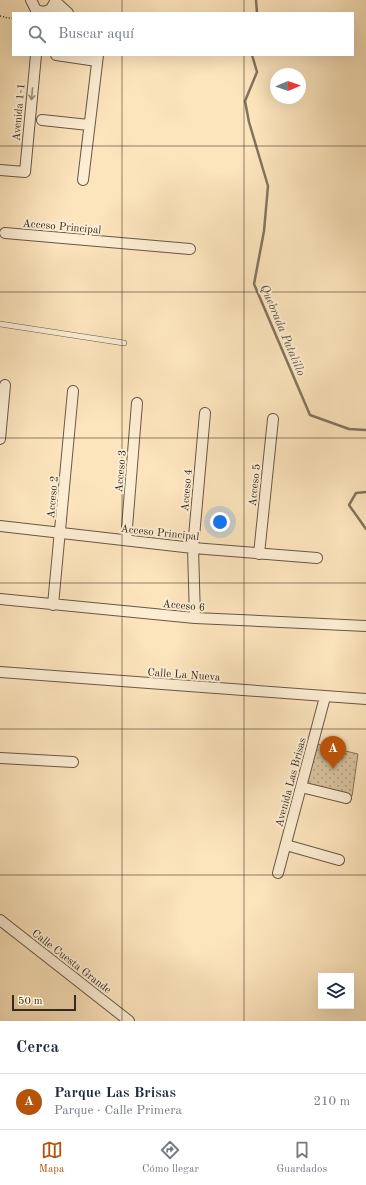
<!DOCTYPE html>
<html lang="es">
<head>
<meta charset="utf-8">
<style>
  :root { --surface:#fff; --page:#f6f6f7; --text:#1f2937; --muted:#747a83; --line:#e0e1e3; --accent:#b45309 }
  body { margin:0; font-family:"Old Standard TT",serif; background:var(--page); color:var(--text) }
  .controls { position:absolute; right:12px; bottom:12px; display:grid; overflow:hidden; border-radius:0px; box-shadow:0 4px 16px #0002 }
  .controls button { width:36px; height:36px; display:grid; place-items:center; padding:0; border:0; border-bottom:1px solid var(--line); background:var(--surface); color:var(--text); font:20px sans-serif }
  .compass { position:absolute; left:270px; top:68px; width:36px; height:36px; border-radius:50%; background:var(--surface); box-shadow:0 4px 16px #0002; rotate:88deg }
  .scale { position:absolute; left:12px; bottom:10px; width:64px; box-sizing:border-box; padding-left:4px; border:2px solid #342a1e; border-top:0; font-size:11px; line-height:14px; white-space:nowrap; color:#342a1e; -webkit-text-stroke:3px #fdedd3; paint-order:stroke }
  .you { position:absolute; left:220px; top:522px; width:14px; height:14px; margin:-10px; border:3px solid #fff; border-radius:50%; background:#1a73e8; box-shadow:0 0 0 6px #1a73e833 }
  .badge { display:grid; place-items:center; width:26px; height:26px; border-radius:50%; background:var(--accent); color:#fff; font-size:13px; font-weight:700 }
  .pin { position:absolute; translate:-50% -33px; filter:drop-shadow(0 1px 2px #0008) }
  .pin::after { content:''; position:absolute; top:21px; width:14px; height:12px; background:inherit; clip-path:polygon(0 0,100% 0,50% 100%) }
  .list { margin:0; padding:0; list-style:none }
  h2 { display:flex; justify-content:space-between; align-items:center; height:52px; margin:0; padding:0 16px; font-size:17px }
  h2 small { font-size:13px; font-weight:400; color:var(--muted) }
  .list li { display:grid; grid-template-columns:26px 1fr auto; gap:12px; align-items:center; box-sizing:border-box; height:56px; padding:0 16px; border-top:1px solid var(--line) }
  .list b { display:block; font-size:15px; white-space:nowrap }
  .list p { margin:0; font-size:13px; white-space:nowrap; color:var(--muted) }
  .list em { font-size:13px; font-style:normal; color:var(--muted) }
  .icon { flex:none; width:22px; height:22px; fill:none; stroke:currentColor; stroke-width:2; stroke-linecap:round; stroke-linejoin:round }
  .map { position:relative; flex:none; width:366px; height:1021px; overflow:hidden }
  .search { position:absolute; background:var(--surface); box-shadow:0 4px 16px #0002; left:12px; right:12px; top:12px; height:44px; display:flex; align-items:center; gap:10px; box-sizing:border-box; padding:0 14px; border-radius:0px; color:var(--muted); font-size:15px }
  .sheet { height:108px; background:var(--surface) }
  nav { display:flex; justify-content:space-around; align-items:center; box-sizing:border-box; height:56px; border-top:1px solid var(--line); background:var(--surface); font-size:11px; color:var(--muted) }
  nav a { display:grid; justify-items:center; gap:2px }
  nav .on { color:var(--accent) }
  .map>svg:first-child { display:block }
  .park { fill:url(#park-dots); stroke:#877760 }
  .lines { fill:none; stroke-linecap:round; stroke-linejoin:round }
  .stream { stroke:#83745c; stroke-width:2.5 }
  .lane-casing { stroke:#665846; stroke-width:6 }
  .street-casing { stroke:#665846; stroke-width:12 }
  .path { stroke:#342a1e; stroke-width:1.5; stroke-dasharray:1 2; stroke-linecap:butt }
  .lane { stroke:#fdedd3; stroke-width:5 }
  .street { stroke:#fdedd3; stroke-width:10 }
  .oneway { stroke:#988c78 }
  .grid { fill:none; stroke:#342a1e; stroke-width:1; stroke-opacity:0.55 }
  .labels { text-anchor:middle; stroke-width:4; stroke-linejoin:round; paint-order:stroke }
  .street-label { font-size:11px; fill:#342a1e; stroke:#fdedd3 }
  .water-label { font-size:12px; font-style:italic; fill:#5c4f3d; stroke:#fdedd3 }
</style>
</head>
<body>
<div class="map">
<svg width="366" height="1021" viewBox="0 0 366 1021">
  <defs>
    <pattern id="park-dots" width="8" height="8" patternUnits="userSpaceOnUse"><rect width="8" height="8" fill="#dac4a1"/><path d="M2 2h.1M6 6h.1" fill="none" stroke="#b29f83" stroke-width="1.8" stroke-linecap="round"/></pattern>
  </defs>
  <rect width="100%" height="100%" fill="#fce4bc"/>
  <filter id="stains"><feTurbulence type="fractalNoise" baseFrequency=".005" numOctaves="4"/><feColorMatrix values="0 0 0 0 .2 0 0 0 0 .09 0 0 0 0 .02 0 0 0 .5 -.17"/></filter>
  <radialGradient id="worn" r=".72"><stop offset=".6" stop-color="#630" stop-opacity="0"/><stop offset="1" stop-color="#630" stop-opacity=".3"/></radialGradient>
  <!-- park -->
  <path class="park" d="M317 744 358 754 352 796 307 784Z"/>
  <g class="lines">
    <!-- stream -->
    <path class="stream" d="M256 0 257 13
      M252 55 257 72 245 101 249 122 268 186 264 231 254 284 310 415 349 429 366 430
      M366 492 356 493 349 505 366 529"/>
    <!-- lane casing -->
    <g class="lane-casing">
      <path id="lane" d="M0 324 124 343"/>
    </g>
    <!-- street casing -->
    <g class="street-casing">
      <path id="street" d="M31 0 36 10 44 12 51 9 56 0
        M51 9 68 13 56 2
        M56 55 97 61
        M42 120 89 125
        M0 170 25 172 36 55
        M83 180 98 55
        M5 233 190 249
        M0 439 5 385
        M0 526 193 548 317 558
        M126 540 137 403
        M259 554 273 419
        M0 599 195 618 366 626
        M53 605 73 391
        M195 618 193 548 205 413
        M0 672 366 699
        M0 758 73 762
        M301 787 346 798
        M286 845 339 860
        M278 873 325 697
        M0 920 129 1021"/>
    </g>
    <!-- path -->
    <path class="path" d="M0 16 8 18H13"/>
    <!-- lane -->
    <use href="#lane" class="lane"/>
    <!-- street -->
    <use href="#street" class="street"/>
  </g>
  <!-- one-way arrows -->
  <defs><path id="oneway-shaft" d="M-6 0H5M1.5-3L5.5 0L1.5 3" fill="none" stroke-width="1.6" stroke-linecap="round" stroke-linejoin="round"/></defs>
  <use class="oneway" href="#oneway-shaft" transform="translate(32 94) rotate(95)"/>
  <!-- grid -->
  <path class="grid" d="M122 0V13M244 0V13M122 55V1021M244 55V1021M0 146H366M0 292H366M0 438H366M0 583H366M0 729H366M0 875H366"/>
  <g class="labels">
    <!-- street labels -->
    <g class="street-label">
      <text transform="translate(18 112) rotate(-85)" y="4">Avenida 1-1</text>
      <text transform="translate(62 226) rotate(5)" y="4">Acceso Principal</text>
      <text transform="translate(120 471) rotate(-85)" y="4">Acceso 3</text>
      <text transform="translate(254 485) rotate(-84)" y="4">Acceso 5</text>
      <text transform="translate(186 490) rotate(-85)" y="4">Acceso 4</text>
      <text transform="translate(52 497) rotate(-85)" y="4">Acceso 2</text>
      <text transform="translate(160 532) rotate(6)" y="4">Acceso Principal</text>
      <text transform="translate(184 605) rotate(5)" y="4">Acceso 6</text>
      <text transform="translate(184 674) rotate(4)" y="4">Calle La Nueva</text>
      <text transform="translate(290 782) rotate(-75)" y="4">Avenida Las Brisas</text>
      <text transform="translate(72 961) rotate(38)" y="4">Calle Cuesta Grande</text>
    </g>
    <!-- water labels -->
    <g class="water-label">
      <text transform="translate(283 330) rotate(67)" y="4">Quebrada Patalillo</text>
    </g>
  </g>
  <rect width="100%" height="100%" filter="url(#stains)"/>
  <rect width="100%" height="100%" fill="url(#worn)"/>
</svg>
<div class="controls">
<button><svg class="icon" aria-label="layers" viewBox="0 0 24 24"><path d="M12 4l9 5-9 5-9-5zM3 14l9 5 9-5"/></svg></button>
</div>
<svg class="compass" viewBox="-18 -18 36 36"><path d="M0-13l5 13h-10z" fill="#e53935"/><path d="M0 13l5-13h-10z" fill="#747a83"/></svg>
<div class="scale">50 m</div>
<div class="you"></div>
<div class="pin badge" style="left:333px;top:769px">A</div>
<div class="search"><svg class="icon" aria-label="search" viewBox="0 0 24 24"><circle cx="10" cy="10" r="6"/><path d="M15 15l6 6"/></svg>Buscar aquí</div>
</div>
<section class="sheet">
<h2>Cerca<small></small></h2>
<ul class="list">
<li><span class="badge">A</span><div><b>Parque Las Brisas</b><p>Parque · Calle Primera</p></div><em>210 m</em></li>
</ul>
</section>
<nav>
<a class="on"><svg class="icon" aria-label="map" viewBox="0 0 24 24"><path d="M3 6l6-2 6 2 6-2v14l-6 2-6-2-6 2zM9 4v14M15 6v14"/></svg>Mapa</a>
<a><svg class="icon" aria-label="directions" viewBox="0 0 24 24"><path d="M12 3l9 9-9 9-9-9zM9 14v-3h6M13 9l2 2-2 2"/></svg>Cómo llegar</a>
<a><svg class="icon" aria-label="saved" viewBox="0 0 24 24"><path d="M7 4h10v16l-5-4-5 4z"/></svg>Guardados</a>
</nav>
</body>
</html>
